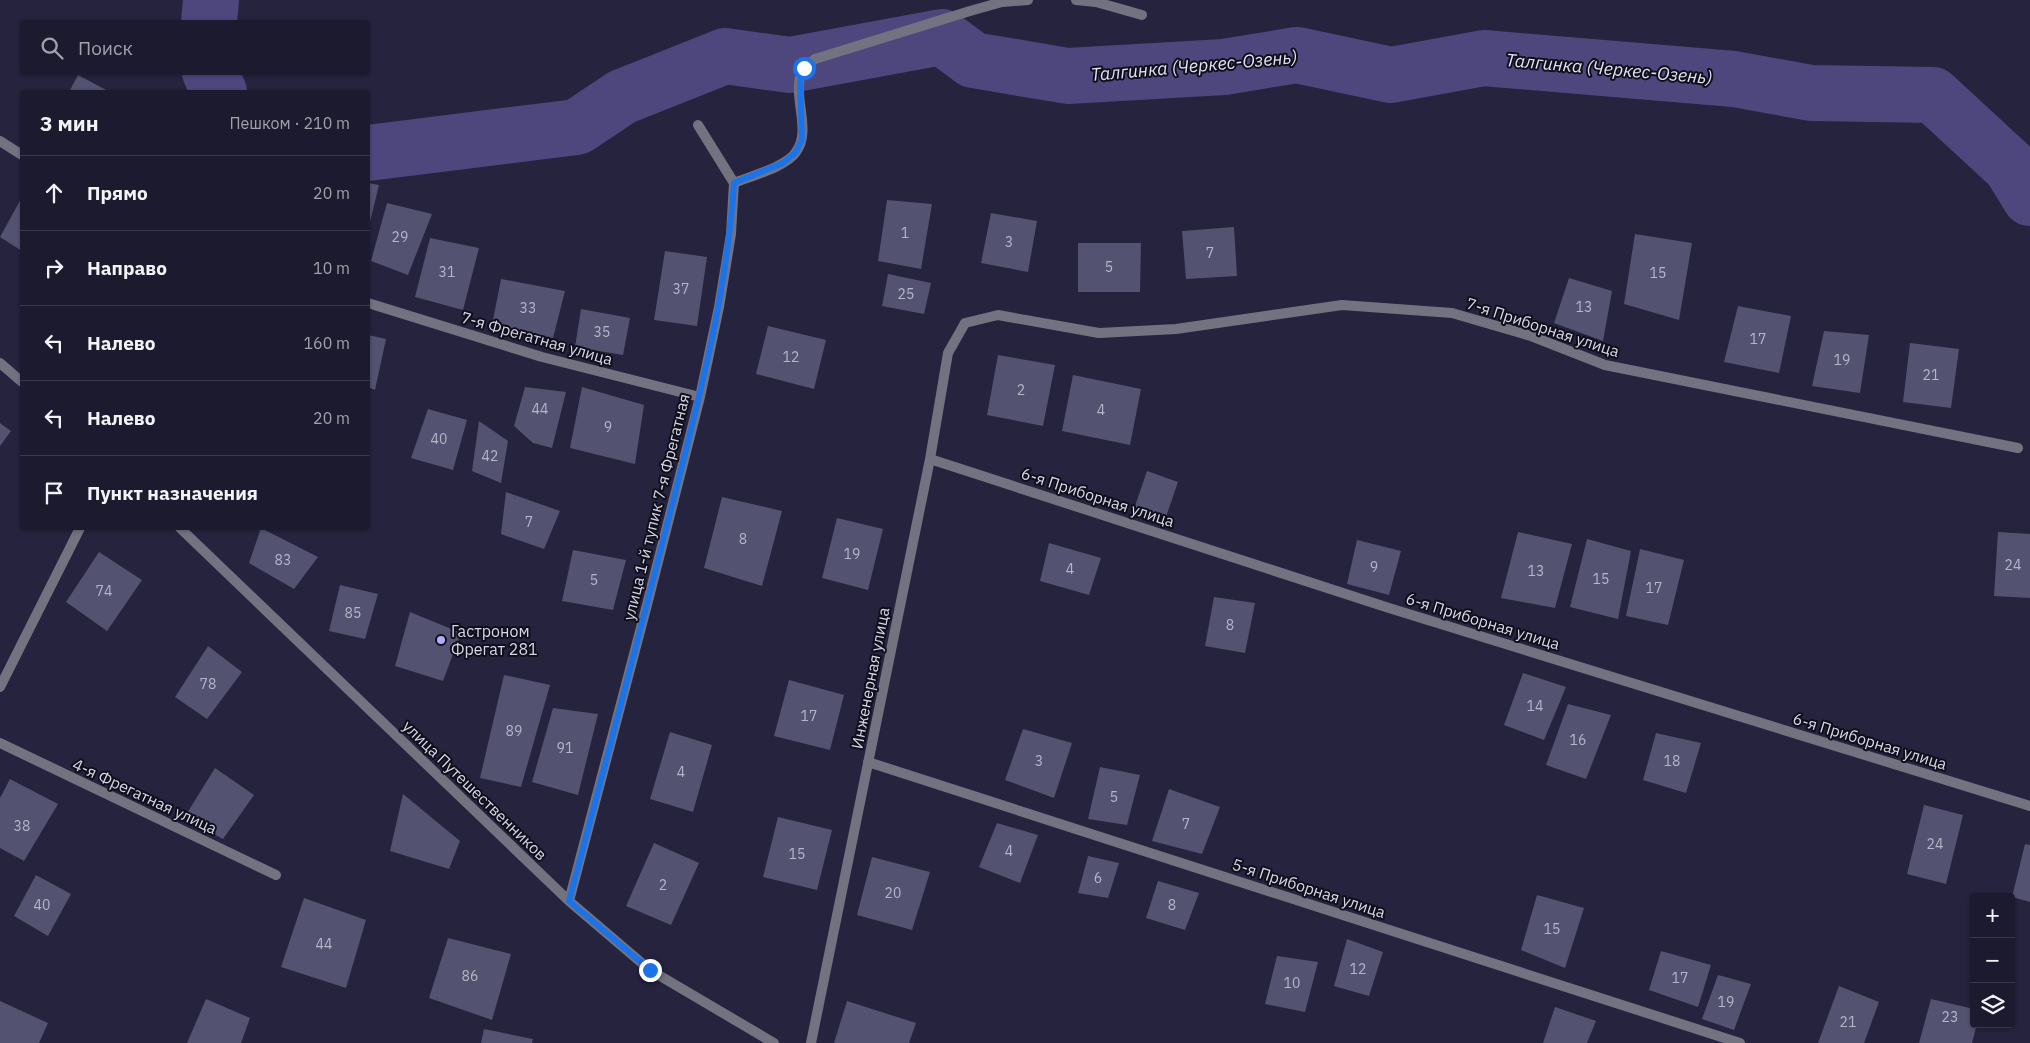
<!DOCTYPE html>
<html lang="ru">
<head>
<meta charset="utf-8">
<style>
  :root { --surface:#1c1a2e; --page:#252336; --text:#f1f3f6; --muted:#a0a1aa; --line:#3a384a }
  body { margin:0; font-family:"IBM Plex Sans",sans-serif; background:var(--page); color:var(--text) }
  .controls { position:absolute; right:15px; bottom:15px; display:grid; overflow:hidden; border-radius:5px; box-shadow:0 1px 4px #0004 }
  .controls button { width:45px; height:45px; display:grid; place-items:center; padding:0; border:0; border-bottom:1px solid var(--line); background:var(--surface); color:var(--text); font:25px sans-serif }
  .stop { position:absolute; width:15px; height:15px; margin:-11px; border:4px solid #1a73e8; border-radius:50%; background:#fff }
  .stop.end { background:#1a73e8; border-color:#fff; box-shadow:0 1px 5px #0008 }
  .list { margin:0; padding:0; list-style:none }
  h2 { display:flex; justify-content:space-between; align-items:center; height:65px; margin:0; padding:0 20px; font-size:21px }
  h2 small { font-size:16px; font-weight:400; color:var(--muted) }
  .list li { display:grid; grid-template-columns:32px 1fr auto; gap:15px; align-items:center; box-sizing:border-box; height:75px; padding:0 20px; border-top:1px solid var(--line) }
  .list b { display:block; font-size:19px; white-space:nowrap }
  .list em { font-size:16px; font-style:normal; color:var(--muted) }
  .icon { flex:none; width:28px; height:28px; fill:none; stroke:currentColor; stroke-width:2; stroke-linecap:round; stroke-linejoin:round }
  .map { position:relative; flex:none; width:2030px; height:1043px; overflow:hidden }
  .search { position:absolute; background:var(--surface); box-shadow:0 1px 4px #0004; left:20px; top:20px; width:350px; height:55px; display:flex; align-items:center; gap:12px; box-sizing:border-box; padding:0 18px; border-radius:5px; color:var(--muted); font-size:19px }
  .panel { position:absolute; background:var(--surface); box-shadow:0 1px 4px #0004; left:20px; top:90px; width:350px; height:440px; border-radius:5px }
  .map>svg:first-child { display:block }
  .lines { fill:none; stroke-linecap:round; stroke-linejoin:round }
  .river { stroke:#4d477e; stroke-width:56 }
  .building { fill:#535270 }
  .minor { stroke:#737281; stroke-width:10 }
  .route { stroke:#1a73e8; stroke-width:6 }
  .poi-dot { fill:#b2adf9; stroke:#0f0e1a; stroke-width:2 }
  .labels { text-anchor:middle; stroke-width:4; stroke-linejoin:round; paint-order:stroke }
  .number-label { font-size:14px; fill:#b6b5ca }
  .street-label { font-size:16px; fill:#d7d6e8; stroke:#0f0e1a }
  .poi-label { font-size:16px; fill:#d7d6e8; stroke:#0f0e1a; text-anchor:start }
  .water-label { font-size:18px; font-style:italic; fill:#e3e2f4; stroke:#0f0e1a }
</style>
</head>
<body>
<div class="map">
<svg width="2030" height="1043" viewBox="0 0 2030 1043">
  <rect width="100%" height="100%" fill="#25233e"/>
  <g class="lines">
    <!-- river -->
    <path class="river" d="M209 22 211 0
      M210 72 219 92
      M368 153 577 127 622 97 725 56 790 65 942 37 973 60 1068 76 1224 67 1297 55 1391 75 1484 58 1734 79 1811 93 1933 95 2011 167 2030 198"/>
  </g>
  <!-- building -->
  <path class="building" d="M78 75 110 92H69Z
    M368 183 379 185 368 230Z
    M22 197V251L0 237Z
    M887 200 932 204 921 269 878 261Z
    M387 203 432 214 408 275 371 261Z
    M991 213 1037 221 1028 272 981 263Z
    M1234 227 1237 276 1186 279 1182 231Z
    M1635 234 1692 243 1679 320 1624 304Z
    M430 238 479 248 463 310 415 297Z
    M1078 243H1141L1140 292H1078Z
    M665 251 707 257 697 326 654 320Z
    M888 274 931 283 924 314 882 306Z
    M1569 278 1612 291 1603 341 1554 323Z
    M501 279 565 291 553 338 492 325Z
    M1738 306 1791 316 1779 373 1724 362Z
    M581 309 630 318 623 355 575 347Z
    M768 326 826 340 814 389 756 374Z
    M1824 331 1869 335 1860 393 1812 386Z
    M368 335 386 339 375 390 368 387Z
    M1910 343 1959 349 1951 408 1903 402Z
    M998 355 1055 365 1043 426 987 415Z
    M1073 375 1141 389 1130 445 1062 431Z
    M525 387 566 392 552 448 533 443 514 426Z
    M582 387 644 405 635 464 570 448Z
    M428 409 467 420 453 470 411 458Z
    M479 421 508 441 501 483 472 471Z
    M0 423 11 431 0 446Z
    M1147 471 1178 482 1165 520 1134 509Z
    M506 492 560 511 544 549 501 534Z
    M722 497 782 511 762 586 704 568Z
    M837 518 883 529 868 590 822 578Z
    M261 528 318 557 294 589 249 563Z
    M1518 532 1572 544 1555 608 1501 598Z
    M1998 532 2030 534V598L1994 596Z
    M1587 539 1631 551 1618 619 1570 607Z
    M1357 540 1401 551 1389 595 1347 584Z
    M1049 543 1101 558 1089 595 1040 581Z
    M1640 549 1684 560 1668 625 1626 616Z
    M573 550 626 560 613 610 562 601Z
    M99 552 142 580 107 631 66 602Z
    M340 585 378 594 365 639 329 631Z
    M1214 597 1255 603 1245 653 1205 646Z
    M410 612 461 633 443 681 395 666Z
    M208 646 242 672 207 719 175 697Z
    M1523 673 1566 687 1544 740 1504 725Z
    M504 675 550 685 521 787 480 778Z
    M789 680 844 695 830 750 774 736Z
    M1568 704 1611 715 1586 779 1546 765Z
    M553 708 598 714 578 795 532 782Z
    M1023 729 1072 743 1054 798 1005 780Z
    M670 732 712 745 693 812 650 799Z
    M1656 733 1701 743 1686 793 1643 780Z
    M1100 767 1140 775 1127 825 1088 819Z
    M215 768 254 795 223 839 184 818Z
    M10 779 58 804 24 861 0 848V798Z
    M1169 789 1220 807 1202 854 1152 841Z
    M403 794 460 841 449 869 390 851Z
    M1924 805 1963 815 1946 884 1907 874Z
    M778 817 832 830 817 890 763 877Z
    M997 823 1038 835 1020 883 979 867Z
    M654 843 699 863 671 925 626 906Z
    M2025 844 2030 845V902L2012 897Z
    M1088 856 1119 863 1108 898 1078 893Z
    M872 857 930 872 912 930 857 915Z
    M36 875 71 894 48 936 14 916Z
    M1158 881 1199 893 1185 930 1146 918Z
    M1537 895 1584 908 1565 968 1521 950Z
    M304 898 366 920 346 988 281 967Z
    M448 938 511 954 492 1020 429 998Z
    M1347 939 1383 952 1369 996 1334 986Z
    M1661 951 1711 965 1698 1007 1649 990Z
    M1277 956 1318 962 1305 1012 1265 1004Z
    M1718 975 1751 984 1734 1030 1702 1019Z
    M1839 986 1879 1002 1864 1043H1818Z
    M206 999 250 1018 241 1043H187Z
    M1931 999 1974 1009V1024H1977L1972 1043H1919Z
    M0 1001 48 1023 39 1043H0Z
    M847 1001 916 1023 909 1043H834Z
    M1555 1007 1596 1021 1587 1043H1543Z
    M484 1029 533 1039 532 1043H481Z"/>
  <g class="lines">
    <!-- minor -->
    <path class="minor" d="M1076 0 1096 2 1142 15
      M0 141 22 155
      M734 183C751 176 786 167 796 152 813 129 790 94 803 69 806 65 811 62 815 59L970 11 1002 2 1028 0
      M368 303 542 357 700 397
      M0 363 22 382
      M930 459 1389 608 2030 806
      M180 528 569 901 650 970 774 1043
      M0 687 80 528
      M0 743 276 875
      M868 762 1740 1043
      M569 901 648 601 700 397 719 307 731 234 734 183 698 125
      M811 1043 930 459 948 353 965 323 998 315 1099 333 1176 329 1342 305 1452 313 1531 336 1605 365 2018 448"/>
  </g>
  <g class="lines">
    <!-- route -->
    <path class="route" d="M650 970 569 901C604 769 639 637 672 505 699 399 727 293 734 183L783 163 796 152 802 139 800 82 804 68"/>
  </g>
  <!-- markers -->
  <circle class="poi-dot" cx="441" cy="640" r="5"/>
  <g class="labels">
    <!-- number labels -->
    <g class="number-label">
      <text x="905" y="238">1</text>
      <text x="400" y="242">29</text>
      <text x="1009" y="247">3</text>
      <text x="1210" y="258">7</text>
      <text x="1109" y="272">5</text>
      <text x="447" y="277">31</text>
      <text x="1658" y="278">15</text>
      <text x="681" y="294">37</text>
      <text x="906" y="299">25</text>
      <text x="1584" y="312">13</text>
      <text x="528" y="313">33</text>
      <text x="602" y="337">35</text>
      <text x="1758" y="344">17</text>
      <text x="791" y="362">12</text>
      <text x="1842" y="365">19</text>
      <text x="1931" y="380">21</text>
      <text x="1021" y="395">2</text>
      <text x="540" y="414">44</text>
      <text x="1101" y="415">4</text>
      <text x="608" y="432">9</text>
      <text x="439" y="444">40</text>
      <text x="490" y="461">42</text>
      <text x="529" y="527">7</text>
      <text x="743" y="544">8</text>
      <text x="852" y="559">19</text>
      <text x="283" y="565">83</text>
      <text x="2013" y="570">24</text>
      <text x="1374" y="572">9</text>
      <text x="1070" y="574">4</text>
      <text x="1536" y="576">13</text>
      <text x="1601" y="584">15</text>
      <text x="594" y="585">5</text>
      <text x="1654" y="593">17</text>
      <text x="104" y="596">74</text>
      <text x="353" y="618">85</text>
      <text x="1230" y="630">8</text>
      <text x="208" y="689">78</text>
      <text x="1535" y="711">14</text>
      <text x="809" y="721">17</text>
      <text x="514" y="736">89</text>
      <text x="1578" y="745">16</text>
      <text x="565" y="753">91</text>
      <text x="1039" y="766">3</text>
      <text x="1672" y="766">18</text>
      <text x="681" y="777">4</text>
      <text x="1114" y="802">5</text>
      <text x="1186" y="829">7</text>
      <text x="22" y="831">38</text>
      <text x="1935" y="849">24</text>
      <text x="1009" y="856">4</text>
      <text x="797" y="859">15</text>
      <text x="1098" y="883">6</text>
      <text x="663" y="890">2</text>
      <text x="893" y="898">20</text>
      <text x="42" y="910">40</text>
      <text x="1172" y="910">8</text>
      <text x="1552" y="934">15</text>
      <text x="324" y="949">44</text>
      <text x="1358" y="974">12</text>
      <text x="470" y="981">86</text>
      <text x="1680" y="983">17</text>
      <text x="1292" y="988">10</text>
      <text x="1726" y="1007">19</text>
      <text x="1950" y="1022">23</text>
      <text x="1848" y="1027">21</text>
    </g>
    <!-- street labels -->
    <g class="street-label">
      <text transform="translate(1543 327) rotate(18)" y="6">7-я Приборная улица</text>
      <text transform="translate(537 338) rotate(16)" y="6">7-я Фрегатная улица</text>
      <text transform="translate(1098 497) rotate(18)" y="6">6-я Приборная улица</text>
      <text transform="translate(656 507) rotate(-76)" y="6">улица 1-й тупик 7-я Фрегатная</text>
      <text transform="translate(1483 621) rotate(17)" y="6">6-я Приборная улица</text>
      <text transform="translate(870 678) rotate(-79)" y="6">Инженерная улица</text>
      <text transform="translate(1870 741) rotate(17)" y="6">6-я Приборная улица</text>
      <text transform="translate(475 790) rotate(44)" y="6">улица Путешественников</text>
      <text transform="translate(145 796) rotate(25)" y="6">4-я Фрегатная улица</text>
      <text transform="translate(1309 888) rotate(18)" y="6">5-я Приборная улица</text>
    </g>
    <!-- poi labels -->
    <g class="poi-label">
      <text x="451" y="637">Гастроном<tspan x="451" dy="18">Фрегат 281</tspan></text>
    </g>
    <!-- water labels -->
    <g class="water-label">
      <text transform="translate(1194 66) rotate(-5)" y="6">Талгинка (Черкес-Озень)</text>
      <text transform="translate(1609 69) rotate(5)" y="6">Талгинка (Черкес-Озень)</text>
    </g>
  </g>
</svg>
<div class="controls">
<button>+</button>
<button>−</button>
<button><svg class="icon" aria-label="layers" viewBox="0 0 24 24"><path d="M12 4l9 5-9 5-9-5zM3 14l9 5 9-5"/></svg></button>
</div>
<div class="stop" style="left:804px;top:68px"></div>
<div class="stop end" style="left:650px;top:970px"></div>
<div class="search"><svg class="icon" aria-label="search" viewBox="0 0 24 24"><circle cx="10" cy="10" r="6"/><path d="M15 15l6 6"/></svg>Поиск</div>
<section class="panel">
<h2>3 мин<small>Пешком · 210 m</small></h2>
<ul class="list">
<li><svg class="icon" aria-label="ahead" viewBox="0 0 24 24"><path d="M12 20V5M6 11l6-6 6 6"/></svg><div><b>Прямо</b></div><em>20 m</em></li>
<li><svg class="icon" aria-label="right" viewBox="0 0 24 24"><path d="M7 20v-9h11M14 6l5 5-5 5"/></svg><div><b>Направо</b></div><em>10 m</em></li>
<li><svg class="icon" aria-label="left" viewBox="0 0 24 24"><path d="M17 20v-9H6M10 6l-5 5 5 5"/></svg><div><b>Налево</b></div><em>160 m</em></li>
<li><svg class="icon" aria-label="left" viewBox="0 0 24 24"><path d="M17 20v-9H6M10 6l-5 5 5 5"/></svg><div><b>Налево</b></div><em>20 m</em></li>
<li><svg class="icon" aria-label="arrive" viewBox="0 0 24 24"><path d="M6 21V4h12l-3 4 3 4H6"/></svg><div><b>Пункт назначения</b></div></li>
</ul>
</section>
</div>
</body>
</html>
